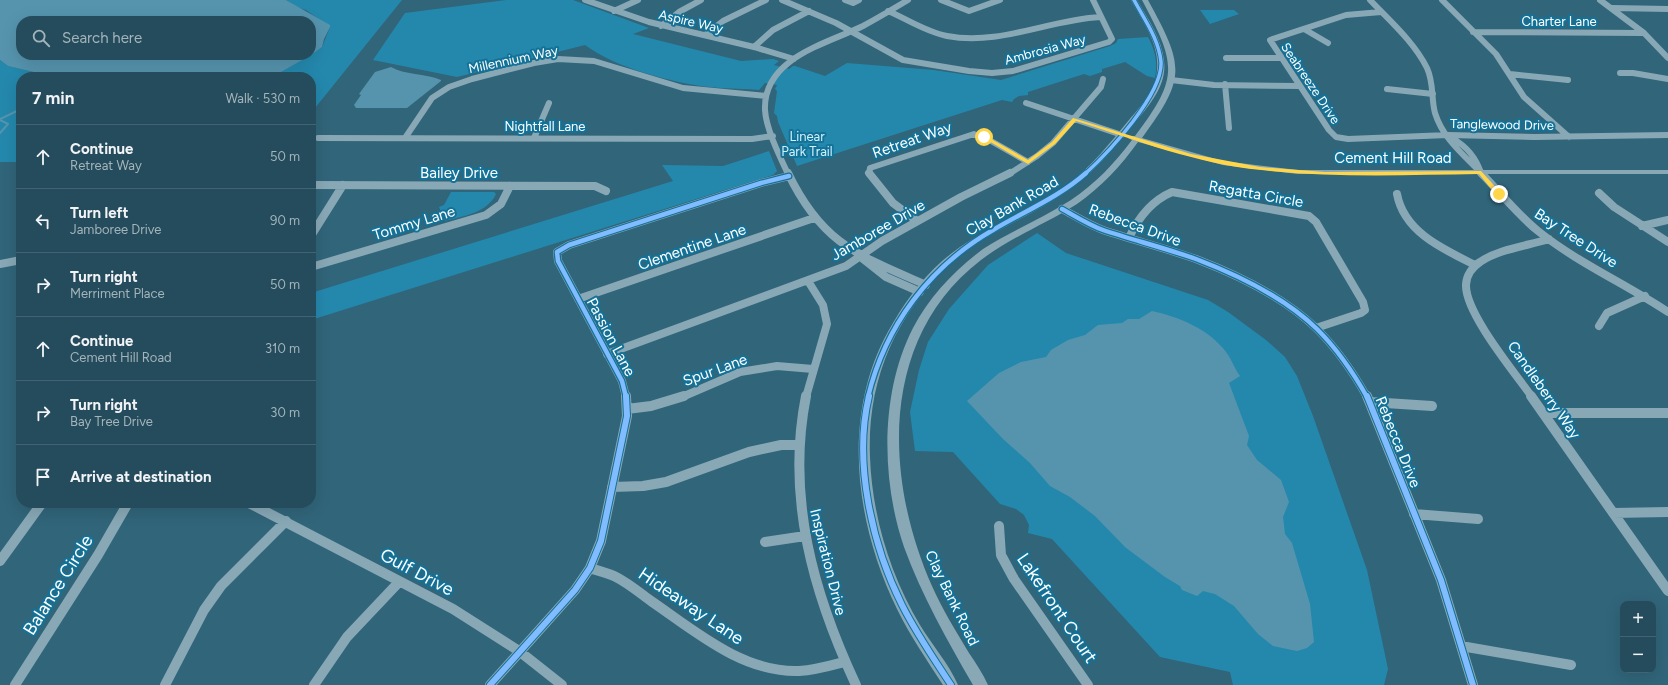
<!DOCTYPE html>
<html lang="en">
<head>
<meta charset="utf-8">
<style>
  :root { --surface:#254c5c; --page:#315665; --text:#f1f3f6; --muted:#a3b4bb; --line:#426372 }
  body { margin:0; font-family:Figtree,sans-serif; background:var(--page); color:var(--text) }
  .controls { position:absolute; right:12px; bottom:12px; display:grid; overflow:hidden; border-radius:8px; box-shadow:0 4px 16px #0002 }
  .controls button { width:36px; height:36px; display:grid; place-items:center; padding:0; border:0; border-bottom:1px solid var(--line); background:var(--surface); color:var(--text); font:20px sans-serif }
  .stop { position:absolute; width:12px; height:12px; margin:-9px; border:3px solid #ffd54a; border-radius:50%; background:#fff }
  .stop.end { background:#ffd54a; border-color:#fff; box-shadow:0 1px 4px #0008 }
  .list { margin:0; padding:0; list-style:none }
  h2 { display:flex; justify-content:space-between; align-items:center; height:52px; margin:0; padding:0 16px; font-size:17px }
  h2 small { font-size:13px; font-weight:400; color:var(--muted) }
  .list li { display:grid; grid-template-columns:26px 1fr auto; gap:12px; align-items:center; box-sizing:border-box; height:64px; padding:0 16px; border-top:1px solid var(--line) }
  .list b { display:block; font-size:15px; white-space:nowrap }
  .list p { margin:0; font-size:13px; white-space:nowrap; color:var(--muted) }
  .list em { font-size:13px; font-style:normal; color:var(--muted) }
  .icon { flex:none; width:22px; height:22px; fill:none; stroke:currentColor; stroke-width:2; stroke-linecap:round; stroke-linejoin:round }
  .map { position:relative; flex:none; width:1668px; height:685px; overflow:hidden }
  .search { position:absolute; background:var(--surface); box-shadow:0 4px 16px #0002; left:16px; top:16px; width:300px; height:44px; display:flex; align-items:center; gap:10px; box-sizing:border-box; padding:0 14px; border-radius:16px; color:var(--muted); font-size:15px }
  .panel { position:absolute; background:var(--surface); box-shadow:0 4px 16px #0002; left:16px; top:72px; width:300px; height:436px; border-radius:16px }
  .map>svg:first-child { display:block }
  .green { fill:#2488ad }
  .water { fill:#5694ae }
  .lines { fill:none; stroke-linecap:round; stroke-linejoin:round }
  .stream { stroke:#5694ae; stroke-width:2 }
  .minor-far2 { stroke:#88a8b6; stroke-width:6 }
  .minor-far1 { stroke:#88a8b6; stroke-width:8 }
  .minor { stroke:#88a8b6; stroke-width:10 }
  .tertiary { fill:#88a8b6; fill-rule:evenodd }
  .cycleway-far2-casing { stroke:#137298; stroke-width:5.5 }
  .cycleway-far1-casing { stroke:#137298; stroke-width:7 }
  .cycleway-casing { stroke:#137298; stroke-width:8 }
  .cycleway-far2 { stroke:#80bcff; stroke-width:3.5 }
  .cycleway-far1 { stroke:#80bcff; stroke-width:4.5 }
  .cycleway { stroke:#80bcff; stroke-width:6 }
  .route { fill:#ffd54a }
  .labels { text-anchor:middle; stroke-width:4; stroke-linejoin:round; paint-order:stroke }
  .far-street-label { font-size:13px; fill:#fff; stroke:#137298 }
  .far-park-label { font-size:13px; fill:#d0f1fd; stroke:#137298 }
  .street-label { font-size:15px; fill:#fff; stroke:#137298 }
  .near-street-label { font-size:18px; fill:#fff; stroke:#137298 }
</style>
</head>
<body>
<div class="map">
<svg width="1668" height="685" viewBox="0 0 1668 685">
  <rect width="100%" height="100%" fill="#31657a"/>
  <!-- green -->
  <path class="green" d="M286 0H402L311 113V77H272L322 47 330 27 306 10 299 8Z
    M506 0H573L649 28 633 34 741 61 773 59 779 61 774 65 789 69 793 66H795L825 76 847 63 934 70 1001 80 1110 46 1116 43 1118 39 1148 37C1155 50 1158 62 1155 78L1147 76 1125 62 1102 69V72L1090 76 1084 74 1028 92V95L1019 96 1014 99 1012 102 1002 100 797 166 778 122 777 116 774 113 777 91 775 89 777 85 765 83 759 90C736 88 711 89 689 84 654 77 614 66 585 45L457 77 373 60 405 13Z
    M1200 10H1234L1239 14 1210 24Z
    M0 60 8 66 42 74 45 77H21V162H0Z
    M769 151 777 171 773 175 311 320V293L673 181 662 165 723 166Z
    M451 192H494L496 194C487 213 464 216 445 221L439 207 444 205Z
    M1037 233 1066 253 1208 300 1228 312 1266 340 1285 357 1297 376 1313 416 1367 570 1388 669 1384 685H1233L1230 672 1160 657 1052 539 1028 533 1029 525 1024 515 1016 509 1000 504 953 452 915 451 910 412 919 370 928 342 949 309 988 265Z"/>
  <!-- water -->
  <path class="water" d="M0 0H286L330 25V27L324 39 322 47 311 55V21H21V55H311L272 77H45L42 74 8 66 0 60Z
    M391 67C404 75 425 73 441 80V81L407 108H356L354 105 361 95 359 94 375 72Z
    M1152 311C1179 317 1209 329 1226 352 1232 360 1234 368 1240 376L1229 383 1249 436 1247 445 1257 460 1281 480 1289 502 1283 517 1285 534 1292 543 1310 604 1314 642 1307 648 1297 651 1273 646 1258 634 1234 606 1215 594 1203 591 1197 596 1182 590 1180 586 1165 577 1125 547 1095 516 1070 497 1050 486 1030 463 1003 439 967 401 999 373 1021 362 1046 357 1051 350 1068 340 1085 335 1098 325 1122 323 1128 319H1139Z"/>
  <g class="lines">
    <!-- stream -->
    <path class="stream" d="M0 119 21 109
      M0 120 8 124 0 133"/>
    <!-- minor-far2 -->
    <path class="minor-far2" d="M585 0 649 22 754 47 794 59
      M782 0 836 23 903 60 969 71 992 73 1013 71 1109 42 1112 39 1093 0
      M845 0 853 3 859 0
      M941 0 969 11 1000 0
      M1370 0C1390 21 1414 42 1427 68 1434 83 1431 98 1435 113 1443 139 1464 155 1482 174
      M1442 0 1496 54 1524 97 1569 137
      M1600 0 1644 33 1668 58
      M1612 8 1668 9
      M614 11 638 0
      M888 11C907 19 926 32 947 36 999 46 1048 20 1100 17
      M1381 12 1346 15 1270 40 1329 130 1336 137 1348 139 1448 135 1534 137 1668 135
      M661 26 679 12 701 0
      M1304 29 1328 43
      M1473 32 1644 33
      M705 35 723 21 766 0
      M754 47 773 30 809 11
      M1226 58H1281
      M1620 73H1633L1668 79
      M1510 74 1568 80
      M1171 80 1214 85 1300 86
      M1225 84 1229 128
      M1387 89 1433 94
      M1026 103 1122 135
      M318 138 752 139 773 136
      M405 138 432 98 449 87 472 79 534 63 558 59 594 61 683 88 766 96
      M534 138 549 103
      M1452 138C1466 146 1476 157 1481 173
      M788 174C780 157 766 129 765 110 763 58 826 44 863 26 878 18 893 9 908 0
      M869 174 870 168 974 134 984 137 1028 162
      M1009 174 1037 156 1053 143 1101 87 1103 79"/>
    <!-- minor-far1 -->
    <path class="minor-far1" d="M788 173C822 244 858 255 926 285
      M869 173 893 203 917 221
      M1481 173C1500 192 1517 214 1538 231 1578 263 1626 284 1668 312
      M311 185 595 186 606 191
      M1599 193 1614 207 1668 242
      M1397 194C1404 232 1443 249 1475 265
      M1062 209C1075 216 1089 225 1103 230 1133 240 1165 248 1196 259 1238 275 1284 297 1317 329 1337 349 1353 372 1367 397
      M1642 226 1668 220
      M311 236 343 185
      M1129 238C1138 218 1151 201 1172 192L1309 216 1316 222 1363 302 1365 310 1361 313 1316 328
      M862 258 886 277 920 292
      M0 264 21 260
      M311 267 486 215 501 204 510 186
      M578 299 814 218
      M1599 326 1607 313 1645 296
      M607 354 846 266 882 241 961 197 1010 173
      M626 397 622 381 558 261 557 252 569 245 761 183 789 176
      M682 397 740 372 777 366 813 369
      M806 397 827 324 823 305 808 281
      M1532 397C1515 373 1465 313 1466 285 1466 276 1472 267 1480 262 1499 249 1527 246 1549 239"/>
    <!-- minor -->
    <path class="minor" d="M806 396C786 497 813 593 856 685
      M1367 396 1441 580 1473 685
      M1531 396 1668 591
      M1370 402 1432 406
      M627 409 651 406 684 396
      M1544 413H1668
      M612 487 643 486 666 482 749 452 781 445H799
      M249 503 453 609 519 651 562 685
      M1613 513 1668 512
      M1414 514 1478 519
      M999 526 1001 555 1014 579 1088 685
      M765 542 805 536
      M0 561 42 503
      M590 568C598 571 608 573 616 577 628 583 640 593 651 601 695 631 743 673 799 671 815 670 829 666 844 662
      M1461 646 1571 665
      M15 685 98 555 128 503
      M165 685 204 610 221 586 286 521
      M314 685 347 637 399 582
      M490 685 575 590 590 568 601 541 627 416 626 396"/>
    <!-- tertiary -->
    <path class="tertiary" d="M1131 0H1137C1148 19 1162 39 1164 61 1167 84 1151 103 1137 120 1114 148 1093 175 1063 194 1026 219 982 234 949 265 894 317 867 382 870 457 872 515 890 575 920 625 932 645 949 664 958 685H943C927 660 910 636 897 609 854 521 840 410 893 323 908 297 928 271 952 253 988 226 1032 210 1068 184 1092 166 1110 143 1129 120 1141 106 1156 90 1157 70 1160 44 1142 21 1131 0Z
      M1142 0H1148C1184 66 1187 77 1142 138L1223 161 1298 170H1668V174H1298L1223 165 1138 142C1121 166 1101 187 1077 204 1046 224 1011 237 981 260 879 338 884 478 932 586 942 609 956 631 969 653 976 663 983 674 988 685H973C947 640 922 596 904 547 881 480 880 392 913 328 929 297 955 270 983 249 1011 231 1043 218 1071 200 1095 184 1115 163 1132 140L1128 138 1129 136H1135C1180 77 1176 64 1142 0Z"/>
    <!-- cycleway-far2 casing -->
    <g class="cycleway-far2-casing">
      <path id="cycleway-far2" d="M1085 174C1109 152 1163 94 1161 62 1159 39 1144 19 1134 0"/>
    </g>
    <!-- cycleway-far1 casing -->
    <g class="cycleway-far1-casing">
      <path id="cycleway-far1" d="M1062 209C1075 216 1089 225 1103 230 1133 240 1165 248 1196 259 1238 275 1284 297 1317 329 1337 349 1353 372 1367 397
        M626 397 622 381 558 261 557 252 569 245 761 183 789 176
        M868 397C885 326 930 266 993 230 1025 211 1059 197 1086 173"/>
    </g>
    <!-- cycleway casing -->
    <g class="cycleway-casing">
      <path id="cycleway" d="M869 396C853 462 872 545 902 605 916 633 934 659 951 685
        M1367 396 1441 580 1473 685
        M490 685 575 590 590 568 601 541 627 416 626 396"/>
    </g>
    <!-- cycleway-far2 -->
    <use href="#cycleway-far2" class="cycleway-far2"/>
    <!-- cycleway-far1 -->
    <use href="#cycleway-far1" class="cycleway-far1"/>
    <!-- cycleway -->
    <use href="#cycleway" class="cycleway"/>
  </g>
  <!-- route -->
  <path class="route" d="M1073 118 1191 154 1260 167 1325 172 1481 171 1502 194 1497 196 1479 174C1407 175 1333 178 1261 170 1197 164 1136 140 1076 121L1055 144 1028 164 982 137 986 136 1028 160 1052 142Z"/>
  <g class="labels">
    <!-- far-street labels -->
    <g class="far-street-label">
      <text transform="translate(691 21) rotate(13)" y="5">Aspire Way</text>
      <text x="1559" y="26">Charter Lane</text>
      <text transform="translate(1045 49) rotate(-15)" y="5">Ambrosia Way</text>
      <text transform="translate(513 59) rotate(-12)" y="5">Millennium Way</text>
      <text transform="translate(1311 83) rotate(56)" y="5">Seabreeze Drive</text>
      <text transform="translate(1502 124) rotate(1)" y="5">Tanglewood Drive</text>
      <text x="545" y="131">Nightfall Lane</text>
    </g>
    <!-- far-park labels -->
    <g class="far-park-label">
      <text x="807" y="141">Linear<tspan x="807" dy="15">Park Trail</tspan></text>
    </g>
    <!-- street labels -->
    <g class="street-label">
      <text transform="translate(912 140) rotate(-19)" y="5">Retreat Way</text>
      <text x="1393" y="163">Cement Hill Road</text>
      <text x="459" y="178">Bailey Drive</text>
      <text transform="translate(1256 194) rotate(10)" y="5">Regatta Circle</text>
      <text transform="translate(1012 206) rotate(-30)" y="5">Clay Bank Road</text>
      <text transform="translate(414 223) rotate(-17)" y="5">Tommy Lane</text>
      <text transform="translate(1135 225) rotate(20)" y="5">Rebecca Drive</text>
      <text transform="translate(878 230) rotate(-30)" y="5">Jamboree Drive</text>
      <text transform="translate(1576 238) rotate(33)" y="5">Bay Tree Drive</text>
      <text transform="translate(692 247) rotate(-19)" y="5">Clementine Lane</text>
      <text transform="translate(611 337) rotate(62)" y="5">Passion Lane</text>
      <text transform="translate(715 370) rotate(-20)" y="5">Spur Lane</text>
      <text transform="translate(1544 390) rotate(55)" y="5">Candleberry Way</text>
      <text transform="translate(1398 442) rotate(68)" y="5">Rebecca Drive</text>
      <text transform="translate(828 562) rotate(76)" y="5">Inspiration Drive</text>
      <text transform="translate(952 598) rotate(64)" y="5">Clay Bank Road</text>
    </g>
    <!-- near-street labels -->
    <g class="near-street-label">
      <text transform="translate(417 572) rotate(28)" y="6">Gulf Drive</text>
      <text transform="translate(58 585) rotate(-58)" y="6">Balance Circle</text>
      <text transform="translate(691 606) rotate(34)" y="6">Hideaway Lane</text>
      <text transform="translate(1057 608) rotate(56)" y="6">Lakefront Court</text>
    </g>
  </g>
</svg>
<div class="controls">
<button>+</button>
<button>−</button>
</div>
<div class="stop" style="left:984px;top:137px"></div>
<div class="stop end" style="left:1499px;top:194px"></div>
<div class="search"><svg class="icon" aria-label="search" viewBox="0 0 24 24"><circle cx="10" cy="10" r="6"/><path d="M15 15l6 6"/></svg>Search here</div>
<section class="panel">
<h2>7 min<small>Walk · 530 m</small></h2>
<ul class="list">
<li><svg class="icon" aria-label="ahead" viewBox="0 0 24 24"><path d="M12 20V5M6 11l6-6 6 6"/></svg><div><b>Continue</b><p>Retreat Way</p></div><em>50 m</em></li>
<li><svg class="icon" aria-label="left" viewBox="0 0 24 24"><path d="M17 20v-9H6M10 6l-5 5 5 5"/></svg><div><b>Turn left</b><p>Jamboree Drive</p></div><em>90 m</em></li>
<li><svg class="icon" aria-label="right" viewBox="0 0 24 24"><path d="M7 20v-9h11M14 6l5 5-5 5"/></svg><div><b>Turn right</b><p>Merriment Place</p></div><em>50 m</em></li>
<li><svg class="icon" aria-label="ahead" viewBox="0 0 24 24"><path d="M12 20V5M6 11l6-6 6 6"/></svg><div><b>Continue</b><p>Cement Hill Road</p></div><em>310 m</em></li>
<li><svg class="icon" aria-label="right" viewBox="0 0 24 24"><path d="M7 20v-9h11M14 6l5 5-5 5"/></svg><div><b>Turn right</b><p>Bay Tree Drive</p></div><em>30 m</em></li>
<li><svg class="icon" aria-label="arrive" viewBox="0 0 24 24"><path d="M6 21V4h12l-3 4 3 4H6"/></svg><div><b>Arrive at destination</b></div></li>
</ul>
</section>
</div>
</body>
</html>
